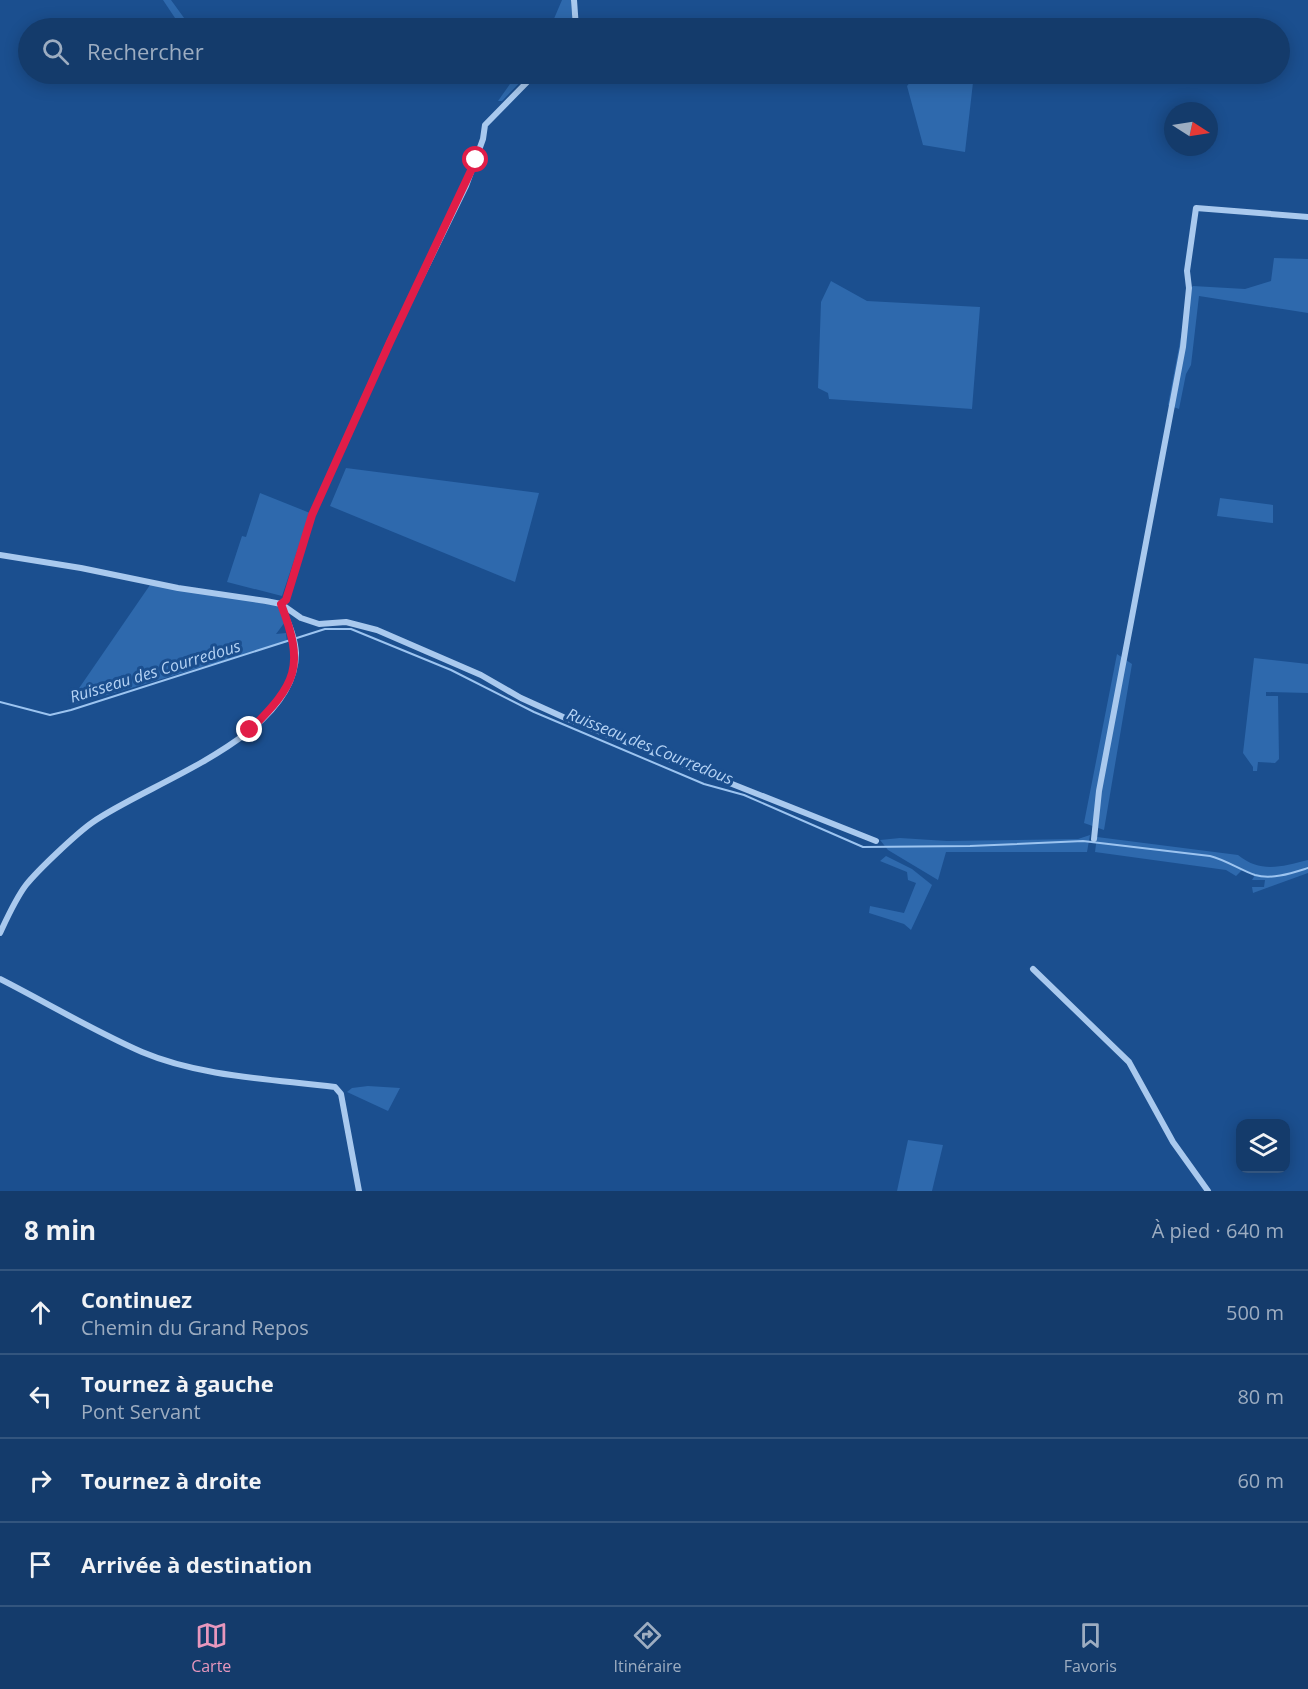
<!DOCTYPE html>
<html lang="fr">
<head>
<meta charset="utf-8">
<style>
  :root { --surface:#143b6b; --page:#1d4271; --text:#f1f3f6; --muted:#9dadc1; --line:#33557e; --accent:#e797bd }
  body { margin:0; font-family:"Open Sans",sans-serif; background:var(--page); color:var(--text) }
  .controls { position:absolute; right:18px; bottom:18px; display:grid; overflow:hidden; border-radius:12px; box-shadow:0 3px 15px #0003 }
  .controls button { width:54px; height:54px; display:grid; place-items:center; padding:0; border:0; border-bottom:2px solid var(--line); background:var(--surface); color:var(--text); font:30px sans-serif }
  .compass { position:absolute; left:1164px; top:102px; width:54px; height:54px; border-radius:50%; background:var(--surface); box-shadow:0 3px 15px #0003; rotate:102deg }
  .stop { position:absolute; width:18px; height:18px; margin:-14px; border:4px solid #e11d48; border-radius:50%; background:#fff }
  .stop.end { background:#e11d48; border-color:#fff; box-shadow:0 2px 6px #0008 }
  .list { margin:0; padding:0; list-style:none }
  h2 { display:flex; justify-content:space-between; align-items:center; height:78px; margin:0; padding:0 24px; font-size:26px }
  h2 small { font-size:20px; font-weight:400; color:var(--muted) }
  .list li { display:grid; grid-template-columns:39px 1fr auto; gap:18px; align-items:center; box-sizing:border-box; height:84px; padding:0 24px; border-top:2px solid var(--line) }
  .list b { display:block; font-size:22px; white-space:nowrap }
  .list p { margin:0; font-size:20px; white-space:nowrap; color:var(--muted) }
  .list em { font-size:20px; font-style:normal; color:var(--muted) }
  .icon { flex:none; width:33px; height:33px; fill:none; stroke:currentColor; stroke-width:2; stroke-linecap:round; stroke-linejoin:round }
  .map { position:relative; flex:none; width:1308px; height:1191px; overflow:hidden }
  .search { position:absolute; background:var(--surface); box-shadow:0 3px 15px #0003; left:18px; right:18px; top:18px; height:66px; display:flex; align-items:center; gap:15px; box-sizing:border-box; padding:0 21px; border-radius:33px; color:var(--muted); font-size:22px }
  .sheet { height:414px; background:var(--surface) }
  nav { display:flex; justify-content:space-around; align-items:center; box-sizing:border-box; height:84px; border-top:2px solid var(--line); background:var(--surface); font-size:16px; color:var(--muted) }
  nav a { display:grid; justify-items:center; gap:3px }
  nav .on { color:var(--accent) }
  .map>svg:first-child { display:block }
  .green { fill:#2e69ad }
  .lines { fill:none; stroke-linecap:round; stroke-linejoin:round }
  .stream { stroke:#9cc4f0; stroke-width:2 }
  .street { stroke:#a9c9ee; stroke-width:6 }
  .route { stroke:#e11d48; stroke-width:8 }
  .labels { text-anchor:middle; stroke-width:6; stroke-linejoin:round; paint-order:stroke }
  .water-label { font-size:16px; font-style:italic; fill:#b5d3f5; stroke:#1b4f8f }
</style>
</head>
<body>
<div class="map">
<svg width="1308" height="1191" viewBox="0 0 1308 1191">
  <rect width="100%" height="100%" fill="#1b4f8f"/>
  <!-- green -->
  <path class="green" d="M163 0H171L187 22 179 24Z
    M562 0H571L573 28H550Z
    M517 74H528L502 101H498Z
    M974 74 965 152 923 145 907 86 912 80Z
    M1274 258 1308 259V313L1199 296 1191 365 1186 374 1179 409 1168 405 1190 289 1193 286 1245 289 1271 281Z
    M831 281 867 301 980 307 972 409 829 399 828 393 818 388 821 302Z
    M346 468 539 493 515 582 330 506Z
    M260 493 310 513 282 596 227 582 242 536 246 537Z
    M1220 498 1273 505V523L1217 516Z
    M150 585 223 595 281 607 285 622 276 634 286 633 287 642 73 705V697Z
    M1117 654 1132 664 1104 830 1084 823Z
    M1254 658 1308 664V693L1266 692V696H1278L1279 759 1275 763 1258 762 1257 771H1253V767L1243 753Z
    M1090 835 1087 852H946L938 880 888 850 880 840 900 838 947 841 1078 839Z
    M1097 837 1238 855C1260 873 1281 867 1308 860V873L1253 893 1252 887H1264L1265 880H1252L1255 875 1243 869 1236 876 1226 870 1095 852Z
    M886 856 912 869 932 885 911 930 904 924 869 913 870 906 904 913 916 883 908 880 907 872 880 861Z
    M368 1086 400 1088 388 1111 347 1092 352 1088Z
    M908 1140 943 1145 932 1191H897Z"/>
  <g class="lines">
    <!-- stream -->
    <path class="stream" d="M0 702 50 715 71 710 325 629H351L451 670 534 712 704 784 744 795 863 847 970 846 1083 841 1210 856C1226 860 1240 870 1255 875 1272 880 1292 873 1308 868"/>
    <!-- street -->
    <path class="street" d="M574 0 576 28
      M0 555 81 568 178 588 266 601 281 604 301 618 319 624 346 622 377 630 481 675 521 698 563 717 876 841
      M281 604 286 600 312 515 390 341 466 186 483 139 485 125 535 74
      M1094 839 1099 791 1183 347 1189 288 1187 271 1196 208 1308 217
      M0 933C7 918 16 898 26 885 38 870 77 833 93 822 150 782 296 737 296 653 295 636 287 620 281 605
      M1033 969 1129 1062 1173 1142 1208 1191
      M0 979C47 1003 94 1031 142 1052 201 1077 272 1079 335 1087L341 1094 359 1191"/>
  </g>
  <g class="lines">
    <!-- route -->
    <path class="route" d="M250 730C297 683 305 667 281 604L286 600 312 515 390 342 476 160"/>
  </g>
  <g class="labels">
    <!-- water labels -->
    <g class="water-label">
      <text transform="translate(155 671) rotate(-17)" y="6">Ruisseau des Courredous</text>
      <text transform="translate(650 746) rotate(22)" y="6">Ruisseau des Courredous</text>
    </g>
  </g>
</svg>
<div class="controls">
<button><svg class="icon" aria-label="layers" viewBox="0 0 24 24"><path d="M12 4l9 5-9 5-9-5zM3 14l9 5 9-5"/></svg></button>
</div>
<svg class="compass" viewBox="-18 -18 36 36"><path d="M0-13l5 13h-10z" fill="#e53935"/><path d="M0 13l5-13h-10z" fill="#9dadc1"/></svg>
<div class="stop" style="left:476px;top:160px"></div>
<div class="stop end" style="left:250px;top:730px"></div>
<div class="search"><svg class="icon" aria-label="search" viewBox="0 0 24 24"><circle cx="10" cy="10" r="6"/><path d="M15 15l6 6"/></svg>Rechercher</div>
</div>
<section class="sheet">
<h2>8 min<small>À pied · 640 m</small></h2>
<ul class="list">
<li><svg class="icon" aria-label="ahead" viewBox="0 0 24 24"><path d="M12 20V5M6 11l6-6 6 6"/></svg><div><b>Continuez</b><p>Chemin du Grand Repos</p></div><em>500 m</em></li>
<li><svg class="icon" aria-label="left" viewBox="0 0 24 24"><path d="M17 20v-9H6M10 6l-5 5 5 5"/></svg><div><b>Tournez à gauche</b><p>Pont Servant</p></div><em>80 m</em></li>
<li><svg class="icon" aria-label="right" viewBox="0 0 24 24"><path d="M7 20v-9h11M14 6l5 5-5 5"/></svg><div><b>Tournez à droite</b></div><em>60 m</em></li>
<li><svg class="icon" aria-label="arrive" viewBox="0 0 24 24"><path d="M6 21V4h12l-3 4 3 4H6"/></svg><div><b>Arrivée à destination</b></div></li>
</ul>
</section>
<nav>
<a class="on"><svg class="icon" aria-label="map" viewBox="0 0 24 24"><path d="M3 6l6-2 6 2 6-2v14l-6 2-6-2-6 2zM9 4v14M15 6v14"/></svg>Carte</a>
<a><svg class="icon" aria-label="directions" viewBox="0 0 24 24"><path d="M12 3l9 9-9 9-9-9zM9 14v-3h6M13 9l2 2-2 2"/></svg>Itinéraire</a>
<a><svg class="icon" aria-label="saved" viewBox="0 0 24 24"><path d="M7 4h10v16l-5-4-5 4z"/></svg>Favoris</a>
</nav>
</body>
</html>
